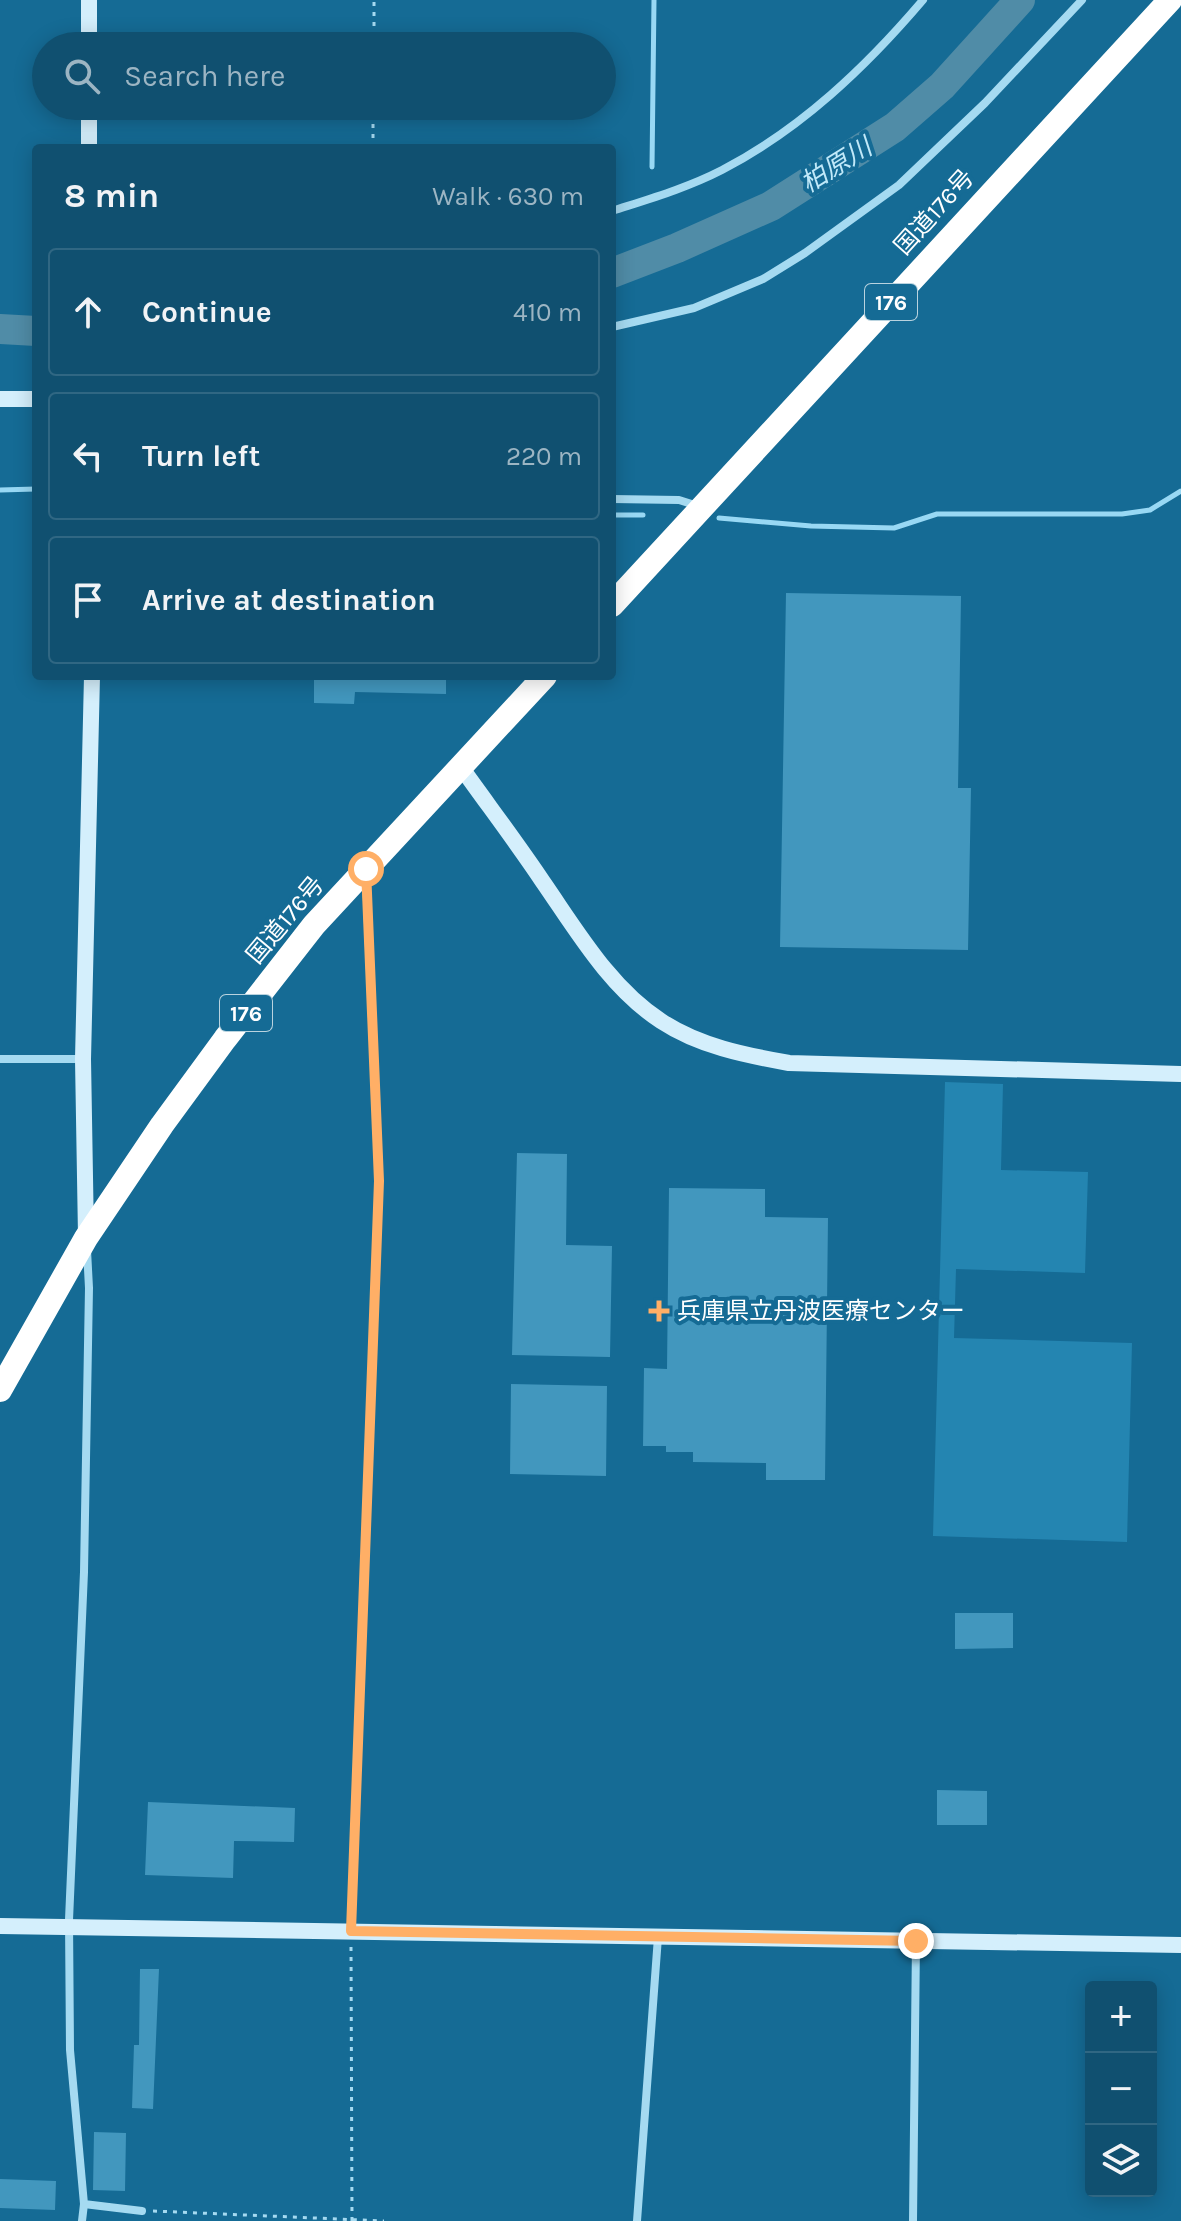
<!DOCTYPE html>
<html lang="en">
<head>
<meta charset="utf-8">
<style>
  :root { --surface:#105070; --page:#195775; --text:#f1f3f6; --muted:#9cb5c3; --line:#306783 }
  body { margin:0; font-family:Karla,"Noto Sans JP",sans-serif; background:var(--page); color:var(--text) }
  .controls { position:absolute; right:24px; bottom:24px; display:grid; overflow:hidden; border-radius:8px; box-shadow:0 4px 20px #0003 }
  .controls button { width:72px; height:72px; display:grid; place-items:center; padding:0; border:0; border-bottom:2px solid var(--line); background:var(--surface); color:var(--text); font:40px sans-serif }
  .stop { position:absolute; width:24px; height:24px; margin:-18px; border:6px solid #ffaf66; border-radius:50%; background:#fff }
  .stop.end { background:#ffaf66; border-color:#fff; box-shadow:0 2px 8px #0008 }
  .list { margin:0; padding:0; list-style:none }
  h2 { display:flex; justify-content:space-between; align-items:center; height:104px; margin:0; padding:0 32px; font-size:34px }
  h2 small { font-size:26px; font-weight:400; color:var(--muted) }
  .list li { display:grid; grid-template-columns:52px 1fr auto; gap:24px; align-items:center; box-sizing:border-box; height:128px; margin:0 16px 16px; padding:0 16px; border:2px solid var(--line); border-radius:8px }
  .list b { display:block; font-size:30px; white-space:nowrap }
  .list em { font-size:26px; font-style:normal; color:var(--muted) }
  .icon { flex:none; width:44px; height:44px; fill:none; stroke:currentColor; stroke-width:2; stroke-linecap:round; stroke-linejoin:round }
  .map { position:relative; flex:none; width:1181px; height:2221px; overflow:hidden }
  .search { position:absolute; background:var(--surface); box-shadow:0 4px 20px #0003; left:32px; top:32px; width:584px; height:88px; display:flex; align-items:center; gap:20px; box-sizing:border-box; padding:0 28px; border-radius:44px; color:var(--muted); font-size:30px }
  .panel { position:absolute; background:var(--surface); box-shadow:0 4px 20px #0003; left:32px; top:144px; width:584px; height:536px; border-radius:8px }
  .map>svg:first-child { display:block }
  .green { fill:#2485b1 }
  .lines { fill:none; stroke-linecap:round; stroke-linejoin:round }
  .stream { stroke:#98d8f4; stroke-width:5 }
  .river { stroke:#508ca7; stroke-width:30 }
  .building { fill:#4297be }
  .path { stroke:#a5daf1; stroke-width:3; stroke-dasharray:4 6; stroke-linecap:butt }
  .street { stroke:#a5daf1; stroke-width:8 }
  .secondary { stroke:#d4effc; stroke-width:16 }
  .highway { stroke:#fff; stroke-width:24 }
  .route { stroke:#ffaf66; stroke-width:10 }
  .poi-dot { fill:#ffaf66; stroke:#156b95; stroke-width:3 }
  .labels { text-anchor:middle; stroke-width:8; stroke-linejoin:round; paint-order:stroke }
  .shield { fill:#156b95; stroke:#b9d3df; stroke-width:2 }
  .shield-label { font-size:22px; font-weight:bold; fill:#fff }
  .street-label { font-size:24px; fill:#fff; stroke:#156b95 }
  .poi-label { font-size:24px; fill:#fff; stroke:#156b95; text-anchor:start }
  .water-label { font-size:26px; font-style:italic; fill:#c1e9f9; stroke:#156b95 }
</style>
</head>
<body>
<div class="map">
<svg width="1181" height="2221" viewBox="0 0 1181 2221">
  <rect width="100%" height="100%" fill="#156b95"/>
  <!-- green -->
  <path class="green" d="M945 1082 1003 1084 1001 1170 1088 1172 1085 1273 956 1269 954 1338 1132 1343 1127 1542 933 1536Z"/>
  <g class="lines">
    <!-- stream -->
    <path class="stream" d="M652 167 654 0
      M0 490 36 489
      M612 515H643
      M719 518 811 526 894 528 937 514H1122L1150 510 1181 491"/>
    <!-- river -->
    <path class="river" d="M612 273 677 248 771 206 895 127 942 86 1020 0
      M0 329 36 331"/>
  </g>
  <!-- building -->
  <path class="building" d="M786 593 961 596 958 788H971L968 950 780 947Z
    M314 676H446V694L355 692 354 704 314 703Z
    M517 1153 567 1154 566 1245 612 1246 610 1357 512 1355Z
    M669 1188 765 1189V1217L828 1218 825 1480H766V1463L693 1462V1452H666V1446H643L644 1368 667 1369Z
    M511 1384 607 1386 606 1476 510 1474Z
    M955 1613H1013V1648L955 1649Z
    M937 1790 987 1791V1825H937Z
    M148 1802 295 1808 294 1842 234 1841 233 1878 145 1875Z
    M140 1969H159L153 2109 132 2108 134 2045H139Z
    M94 2132 126 2133 125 2191 93 2190Z
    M0 2179 56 2181 55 2210 0 2208Z"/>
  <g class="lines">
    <!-- path -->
    <path class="path" d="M374 46V0
      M373 148V106
      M351 1947 352 2221
      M153 2211 384 2221"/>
    <!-- street -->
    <path class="street" d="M612 211C649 199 687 188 722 170 801 129 866 67 923 0
      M612 327 694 308 763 279 805 253 899 185 985 103 1082 0
      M612 499 679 500 698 506
      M0 1059H82
      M351 1931 379 1181 366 878
      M84 2204 142 2211
      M82 2221 84 2204 70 2050 69 1920 84 1572 89 1288 87 1250
      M637 2221 658 1937
      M913 2221 916 1941"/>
    <!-- secondary -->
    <path class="secondary" d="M89 46V0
      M89 148V106
      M0 399H36
      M461 767C488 805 517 843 543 882 577 931 610 988 661 1021 699 1046 744 1055 789 1063L1181 1074
      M86 1236 83 1059 92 676
      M0 1926 1181 1945"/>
    <!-- highway -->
    <path class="highway" d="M612 605 1170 0
      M0 1390 86 1238 162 1125 225 1039 314 925 545 676"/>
  </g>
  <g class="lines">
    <!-- route -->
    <path class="route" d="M366 869 379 1181 351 1931 916 1941"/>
  </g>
  <!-- markers -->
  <path class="poi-dot" d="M655 1299h8v8h8v8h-8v8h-8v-8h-8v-8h8z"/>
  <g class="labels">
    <!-- shield labels -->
    <g class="shield">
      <rect x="865" y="284" width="52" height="36" rx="6"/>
      <rect x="220" y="995" width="52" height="36" rx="6"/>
    </g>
    <g class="shield-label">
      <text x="891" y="310">176</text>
      <text x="246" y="1021">176</text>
    </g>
    <!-- street labels -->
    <g class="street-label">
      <text transform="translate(934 212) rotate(-48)" y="8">国道176号</text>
      <text transform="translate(285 920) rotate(-50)" y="8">国道176号</text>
    </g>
    <!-- poi labels -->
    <g class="poi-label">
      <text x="677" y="1319">兵庫県立丹波医療センター</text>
    </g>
    <!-- water labels -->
    <g class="water-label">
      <text transform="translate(836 165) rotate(-32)" y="9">柏原川</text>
    </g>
  </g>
</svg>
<div class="controls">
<button>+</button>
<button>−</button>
<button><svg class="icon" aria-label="layers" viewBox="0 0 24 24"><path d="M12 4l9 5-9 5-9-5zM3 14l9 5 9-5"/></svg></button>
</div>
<div class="stop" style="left:366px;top:869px"></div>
<div class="stop end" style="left:916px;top:1941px"></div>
<div class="search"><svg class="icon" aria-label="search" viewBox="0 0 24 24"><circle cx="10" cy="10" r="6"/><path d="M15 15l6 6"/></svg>Search here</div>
<section class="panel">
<h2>8 min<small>Walk · 630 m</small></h2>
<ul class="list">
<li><svg class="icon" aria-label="ahead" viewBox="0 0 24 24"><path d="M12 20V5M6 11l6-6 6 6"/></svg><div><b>Continue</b></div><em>410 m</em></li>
<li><svg class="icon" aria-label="left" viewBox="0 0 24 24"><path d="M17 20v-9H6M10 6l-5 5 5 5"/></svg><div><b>Turn left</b></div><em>220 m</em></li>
<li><svg class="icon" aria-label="arrive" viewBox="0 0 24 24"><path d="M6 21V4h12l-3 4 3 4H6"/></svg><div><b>Arrive at destination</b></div></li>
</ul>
</section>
</div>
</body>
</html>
